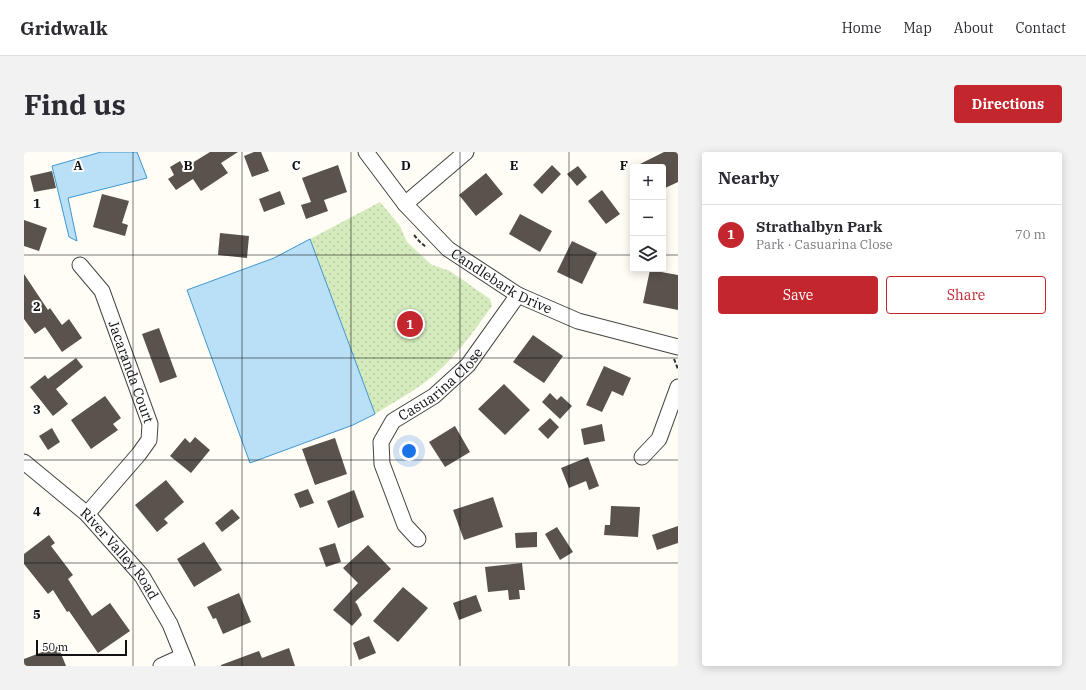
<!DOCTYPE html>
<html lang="en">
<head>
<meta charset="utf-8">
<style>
  :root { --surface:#fff; --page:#f2f2f3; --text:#2b2b33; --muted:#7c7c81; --line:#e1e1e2; --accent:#c4262e }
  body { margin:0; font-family:"IBM Plex Serif",serif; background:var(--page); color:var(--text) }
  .controls { position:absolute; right:12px; top:12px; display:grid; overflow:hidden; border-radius:4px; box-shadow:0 2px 10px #0003 }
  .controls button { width:36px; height:36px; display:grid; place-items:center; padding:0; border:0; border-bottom:1px solid var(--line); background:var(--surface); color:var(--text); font:20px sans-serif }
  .scale { position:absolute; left:12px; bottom:10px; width:91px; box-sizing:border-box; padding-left:4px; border:2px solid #111; border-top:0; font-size:11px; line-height:14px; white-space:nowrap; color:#111; -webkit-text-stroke:3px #fff; paint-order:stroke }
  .you { position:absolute; left:385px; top:299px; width:14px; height:14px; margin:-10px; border:3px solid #fff; border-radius:50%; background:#1a73e8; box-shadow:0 0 0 6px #1a73e833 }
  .badge { display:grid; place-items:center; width:26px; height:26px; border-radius:50%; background:var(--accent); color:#fff; font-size:13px; font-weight:700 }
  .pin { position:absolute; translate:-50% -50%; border:2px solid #fff; box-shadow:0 1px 4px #0006 }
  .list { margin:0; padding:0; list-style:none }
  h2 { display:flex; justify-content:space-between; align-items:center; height:52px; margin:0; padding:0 16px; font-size:17px }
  h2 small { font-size:13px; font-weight:400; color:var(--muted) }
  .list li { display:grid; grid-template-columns:26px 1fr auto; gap:12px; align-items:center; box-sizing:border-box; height:60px; padding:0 16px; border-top:1px solid var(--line) }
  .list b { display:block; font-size:15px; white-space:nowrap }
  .list p { margin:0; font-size:13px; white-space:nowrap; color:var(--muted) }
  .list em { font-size:13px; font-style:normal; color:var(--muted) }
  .actions { display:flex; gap:8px; padding:12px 16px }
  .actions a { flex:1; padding:9px 0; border:1px solid var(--accent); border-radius:4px; text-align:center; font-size:14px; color:var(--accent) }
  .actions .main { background:var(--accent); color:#fff }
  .icon { flex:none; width:22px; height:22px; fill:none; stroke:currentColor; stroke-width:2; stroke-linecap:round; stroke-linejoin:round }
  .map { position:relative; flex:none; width:654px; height:514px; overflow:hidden; border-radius:4px }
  header { display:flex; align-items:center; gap:24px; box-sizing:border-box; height:56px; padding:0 20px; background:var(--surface); border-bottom:1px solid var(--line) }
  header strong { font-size:19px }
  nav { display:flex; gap:22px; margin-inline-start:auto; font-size:14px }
  .intro { display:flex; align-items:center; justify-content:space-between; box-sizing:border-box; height:96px; padding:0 24px }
  h1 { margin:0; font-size:28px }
  .button { padding:10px 18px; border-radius:4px; background:var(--accent); color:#fff; font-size:14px; font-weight:700 }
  main { display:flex; gap:24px; padding:0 24px }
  aside { flex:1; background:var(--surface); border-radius:4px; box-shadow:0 2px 10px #0003 }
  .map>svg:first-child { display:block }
  .park { fill:url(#park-dots) }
  .water { fill:#b9e0f7; stroke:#3f96cf }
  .building { fill:#5a524d }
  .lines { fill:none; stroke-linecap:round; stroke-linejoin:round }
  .minor-casing { stroke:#444; stroke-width:17 }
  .path { stroke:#333; stroke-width:2; stroke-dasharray:4 2; stroke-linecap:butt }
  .minor { stroke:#fff; stroke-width:15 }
  .grid { fill:none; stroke:#111; stroke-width:1; stroke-opacity:0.55 }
  .labels { text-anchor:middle; stroke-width:4; stroke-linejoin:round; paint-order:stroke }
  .street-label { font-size:14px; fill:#111; stroke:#fff }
  .grid-label { font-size:13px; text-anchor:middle; font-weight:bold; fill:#111; stroke:#fff; stroke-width:4; stroke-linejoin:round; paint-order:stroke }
</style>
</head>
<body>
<header>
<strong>Gridwalk</strong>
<nav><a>Home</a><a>Map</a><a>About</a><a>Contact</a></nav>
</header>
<div class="intro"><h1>Find us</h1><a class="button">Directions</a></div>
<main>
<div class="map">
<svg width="654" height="514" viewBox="0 0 654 514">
  <defs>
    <pattern id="park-dots" width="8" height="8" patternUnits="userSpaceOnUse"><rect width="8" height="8" fill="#d5ebbd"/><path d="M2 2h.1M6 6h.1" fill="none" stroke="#b6c8a1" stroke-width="1.8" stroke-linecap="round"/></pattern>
  </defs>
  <rect width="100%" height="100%" fill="#fffdf5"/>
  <!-- park -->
  <path class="park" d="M356 50 376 74 383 90 408 113 426 119 466 147 468 154C453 175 438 196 420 214 400 234 375 247 351 262L286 87Z"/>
  <!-- water -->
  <path class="water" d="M77 0H113L123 26 44 46 53 89 45 85 28 14Z
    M286 87 351 262 329 273 226 311 163 138 250 106Z"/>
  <!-- building -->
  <path class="building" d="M186 0H214L197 11 204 21 177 39 169 27 152 38 144 27 150 23 146 15 156 9 160 16Z
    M230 0H237L245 19 228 25 220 4Z
    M640 0H654V30L639 37V15H610Z
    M314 13 323 40 300 48 304 59 282 67 277 53 287 50 278 26Z
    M528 13 537 22 518 42 509 33Z
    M554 14 563 25 553 34 543 22Z
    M28 19 32 36 10 40 6 24Z
    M462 21 479 42 452 64 435 43Z
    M578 38 596 62 582 72 564 49Z
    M256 39 261 52 240 60 235 47Z
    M78 42 105 49 98 71 104 73 101 84 69 75Z
    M496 62 528 79 516 100 485 82Z
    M0 68 23 76 15 99 0 94Z
    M196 81 225 84 223 106 194 103Z
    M548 89 573 101 558 132 533 120Z
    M626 118 654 123V158L619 151Z
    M0 122 24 158 26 156 38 173 45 167 58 186 38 200 21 175 11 182 0 167Z
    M135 176 153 225 136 231 118 182Z
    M509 183 539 204 520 231 489 210Z
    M52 206 59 215 32 237 44 252 29 264 6 235 21 223 24 227Z
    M580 214 607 226 599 244 588 239 578 260 562 253Z
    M480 232 506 258 481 283 454 257Z
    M526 241 533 248 537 244 548 254 536 267 518 250Z
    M81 244 97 266 89 272 94 278 67 297 47 268Z
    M526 266 535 275 524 287 514 277Z
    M578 272 581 289 560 293 557 277Z
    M431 274 446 300 421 315 405 290Z
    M28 276 36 290 24 298 15 284Z
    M171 285 186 298 167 321 146 304 161 286 166 291Z
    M311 286 323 322 291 333 278 297Z
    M564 305 575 334 565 338 562 329 545 336 537 316Z
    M142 328 160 350 140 367 144 371 133 380 111 353Z
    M284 337 290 351 276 356 270 342Z
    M330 338 340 365 314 376 303 349Z
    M469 345 479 375 440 388 429 358Z
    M587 354 616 355 614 385 580 383 581 373H586Z
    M208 357 216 366 198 380 191 371Z
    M654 374V391L633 398 628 383Z
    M533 375 549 400 536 408 521 382Z
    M513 380V395L492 396 491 381Z
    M25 383 31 391 27 394 49 423 44 427 68 464 86 451 106 479 74 501 45 459 43 460 29 438 24 442 0 412V402Z
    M180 390 198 418 170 435 153 407Z
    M311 391 317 410 302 415 295 396Z
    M344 393 367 417 331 450 333 452 338 463 328 474 309 458 334 431 319 416Z
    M498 411 501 438H495L496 447 485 448 484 438 464 440 461 415Z
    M379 435 404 456 374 490 349 469Z
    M215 441 227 470 199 482 192 466 189 467 183 455Z
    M452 443 458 459 435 468 429 451Z
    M345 484 352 501 335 508 329 491Z
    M34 494 42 514H0V507Z
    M265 496 271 514H197V513L235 499 238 506Z"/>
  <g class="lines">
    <!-- minor casing -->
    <g class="minor-casing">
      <g id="minor">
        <path id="s1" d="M342 0 381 52 424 97 494 143 554 169 654 195"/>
        <path d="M381 52 442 0"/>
        <path id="s2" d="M56 113 78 139 126 272 125 288 115 302 63 362"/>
        <path d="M618 305 635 287 654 235"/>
        <path id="s3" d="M0 310 63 362 118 424 146 472 163 514"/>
        <path id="s4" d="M394 387 381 373 358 312 357 290 369 269 410 244 444 213 494 143"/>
        <path d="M137 514 159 504"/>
      </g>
    </g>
    <!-- path -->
    <path class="path" d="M390 83 396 90 402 95
      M650 207 654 217"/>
    <!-- minor -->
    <use href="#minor" class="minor"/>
  </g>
  <!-- grid -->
  <path class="grid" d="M109 0V514M218 0V514M327 0V514M436 0V514M545 0V514M0 103H609M639 103H654M0 206H654M0 308H654M0 411H654"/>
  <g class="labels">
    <!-- street labels -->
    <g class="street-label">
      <text dy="5" stroke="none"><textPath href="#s1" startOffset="190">Candlebark Drive</textPath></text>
      <text dy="5" stroke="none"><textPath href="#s2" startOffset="120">Jacaranda Court</textPath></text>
      <text dy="5" stroke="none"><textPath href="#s4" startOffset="191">Casuarina Close</textPath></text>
      <text dy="5" stroke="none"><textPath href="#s3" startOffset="133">River Valley Road</textPath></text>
    </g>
  </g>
  <g class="grid-label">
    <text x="54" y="18">A</text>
    <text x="164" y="18">B</text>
    <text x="272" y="18">C</text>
    <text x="382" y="18">D</text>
    <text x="490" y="18">E</text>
    <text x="600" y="18">F</text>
    <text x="13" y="56">1</text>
    <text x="13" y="159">2</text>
    <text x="13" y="262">3</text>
    <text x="13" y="364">4</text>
    <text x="13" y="467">5</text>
  </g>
</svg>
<div class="controls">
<button>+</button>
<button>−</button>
<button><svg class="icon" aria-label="layers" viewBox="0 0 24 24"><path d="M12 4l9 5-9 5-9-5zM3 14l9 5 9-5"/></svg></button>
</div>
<div class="scale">50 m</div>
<div class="you"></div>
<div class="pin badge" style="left:386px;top:172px">1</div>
</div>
<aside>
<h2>Nearby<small></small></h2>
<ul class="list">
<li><span class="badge">1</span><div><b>Strathalbyn Park</b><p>Park · Casuarina Close</p></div><em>70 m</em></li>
</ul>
<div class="actions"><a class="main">Save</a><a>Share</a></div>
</aside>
</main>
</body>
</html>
